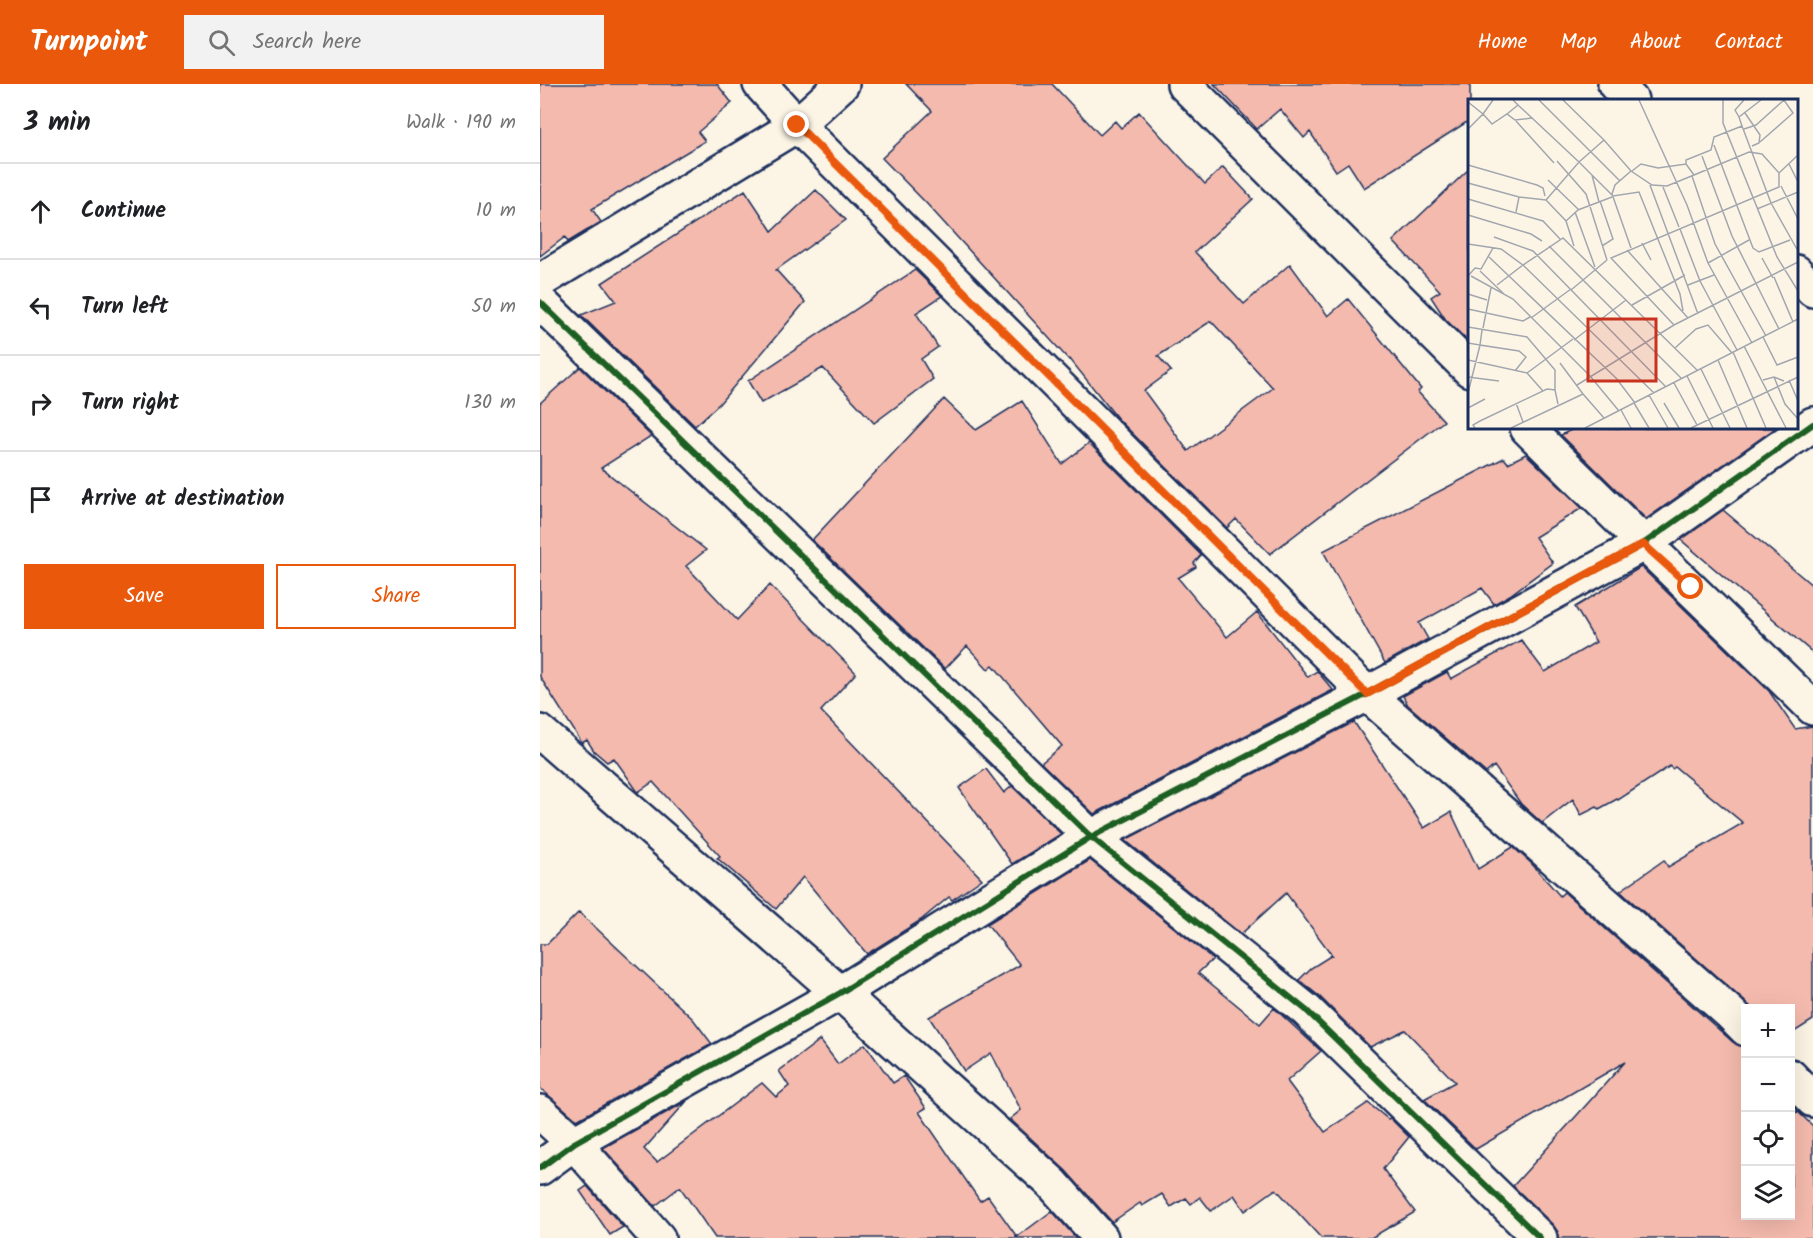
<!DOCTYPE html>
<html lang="en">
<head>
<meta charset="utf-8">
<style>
  :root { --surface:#fff; --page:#f2f2f2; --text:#202124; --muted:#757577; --line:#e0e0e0; --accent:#ea580c }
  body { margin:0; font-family:Kalam,sans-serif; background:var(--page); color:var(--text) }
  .controls { position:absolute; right:18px; bottom:18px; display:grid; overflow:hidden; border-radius:0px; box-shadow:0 6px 24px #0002 }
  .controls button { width:54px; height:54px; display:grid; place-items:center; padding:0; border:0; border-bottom:2px solid var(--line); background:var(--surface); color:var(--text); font:30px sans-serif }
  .stop { position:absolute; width:18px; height:18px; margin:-14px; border:4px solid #ea580c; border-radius:50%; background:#fff }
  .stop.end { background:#ea580c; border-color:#fff; box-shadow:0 2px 6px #0008 }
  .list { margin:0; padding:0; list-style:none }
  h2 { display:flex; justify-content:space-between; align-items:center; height:78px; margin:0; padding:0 24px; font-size:26px }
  h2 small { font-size:20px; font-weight:400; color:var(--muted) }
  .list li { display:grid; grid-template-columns:39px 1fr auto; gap:18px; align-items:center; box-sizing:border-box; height:96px; padding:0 24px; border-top:2px solid var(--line) }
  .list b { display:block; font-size:22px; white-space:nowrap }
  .list em { font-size:20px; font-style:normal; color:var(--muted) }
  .actions { display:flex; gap:12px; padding:18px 24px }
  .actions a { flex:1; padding:14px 0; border:2px solid var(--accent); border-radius:0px; text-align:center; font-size:21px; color:var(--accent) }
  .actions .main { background:var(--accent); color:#fff }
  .icon { flex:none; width:33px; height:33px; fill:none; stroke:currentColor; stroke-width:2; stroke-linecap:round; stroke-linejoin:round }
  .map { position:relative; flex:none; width:1273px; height:1154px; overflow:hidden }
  header { display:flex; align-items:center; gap:36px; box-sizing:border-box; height:84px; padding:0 30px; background:var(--accent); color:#fff }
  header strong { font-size:28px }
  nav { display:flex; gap:33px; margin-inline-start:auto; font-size:21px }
  .search { width:420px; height:54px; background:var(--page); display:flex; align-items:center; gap:15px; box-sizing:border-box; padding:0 21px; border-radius:0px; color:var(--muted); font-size:22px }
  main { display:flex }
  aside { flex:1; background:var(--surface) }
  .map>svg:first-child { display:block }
  .building { fill:#f4baad; stroke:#1b2f5e; stroke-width:1.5; fill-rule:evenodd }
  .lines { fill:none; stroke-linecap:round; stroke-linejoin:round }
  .street-casing { stroke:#1b2f5e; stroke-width:38 }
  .street { stroke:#fcf5e5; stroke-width:33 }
  .cycleway-casing { stroke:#fcf5e5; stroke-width:10 }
  .cycleway { stroke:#1b5e20; stroke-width:6 }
  .route { stroke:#ea580c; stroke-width:8 }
  .inset-road { fill:none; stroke:#a2a6af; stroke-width:1.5 }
  .view { fill:#c8321e; fill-opacity:0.15; stroke:#c8321e; stroke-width:3 }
  .inset-edge { fill:none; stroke:#1b2f5e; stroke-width:3 }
</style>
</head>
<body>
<header>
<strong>Turnpoint</strong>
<div class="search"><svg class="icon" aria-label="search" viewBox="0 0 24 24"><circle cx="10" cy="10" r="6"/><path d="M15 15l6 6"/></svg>Search here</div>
<nav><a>Home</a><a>Map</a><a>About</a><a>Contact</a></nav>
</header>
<main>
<aside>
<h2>3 min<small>Walk · 190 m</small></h2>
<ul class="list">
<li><svg class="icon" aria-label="ahead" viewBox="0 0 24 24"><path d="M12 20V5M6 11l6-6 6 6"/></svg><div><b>Continue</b></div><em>10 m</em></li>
<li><svg class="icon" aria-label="left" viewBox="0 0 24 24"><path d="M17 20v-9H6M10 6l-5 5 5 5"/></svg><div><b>Turn left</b></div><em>50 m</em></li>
<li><svg class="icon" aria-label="right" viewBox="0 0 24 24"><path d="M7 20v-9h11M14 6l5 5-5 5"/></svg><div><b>Turn right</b></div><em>130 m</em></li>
<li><svg class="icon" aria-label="arrive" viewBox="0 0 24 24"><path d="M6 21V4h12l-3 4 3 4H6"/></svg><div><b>Arrive at destination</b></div></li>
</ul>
<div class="actions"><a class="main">Save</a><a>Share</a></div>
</aside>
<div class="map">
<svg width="1273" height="1154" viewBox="0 0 1273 1154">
  <rect width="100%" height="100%" fill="#fcf5e5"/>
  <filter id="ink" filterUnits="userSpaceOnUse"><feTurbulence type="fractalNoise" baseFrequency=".0167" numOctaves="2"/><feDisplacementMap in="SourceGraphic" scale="12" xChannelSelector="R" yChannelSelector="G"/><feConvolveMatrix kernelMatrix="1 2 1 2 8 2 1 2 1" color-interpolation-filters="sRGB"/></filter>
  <g filter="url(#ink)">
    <!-- building -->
    <path class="building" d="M0 0H177L192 19 158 48 165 57 52 125 61 138 28 158 25 153 0 172Z
      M366 0H512L560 51 575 37 581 44 599 28 665 100 683 83 713 115 655 168 704 220 750 180 788 232 808 215 881 305 878 308 904 337 730 470 696 435 687 444 578 335 530 275 529 276 386 119 342 74 392 27ZM671 237 733 304 648 367 604 307 631 287 618 272Z
      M674 0H930V36L824 104 808 79 796 87 770 48 764 54 740 25 717 45Z
      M930 84V259L906 236 891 213 900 207 853 157Z
      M205 106 232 147 276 106 306 136 236 186 265 218 179 320 155 342 41 231 76 217 62 199Z
      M375 186 402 212 376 229 398 263 381 275 393 295 334 339 283 284 221 319 208 297Z
      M40 283 111 352 61 384 166 466 146 482 197 536 230 501 316 589 281 627 442 795 412 816 409 813 381 836 327 870 263 793 236 825 177 774 180 772 113 698 98 708 74 674 67 678 54 667 47 656 42 659 0 593V319Z
      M404 315 436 346 482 317 522 380 549 359 661 471 654 479 656 483 638 494 687 553 717 528 768 593 777 587 793 606 554 730 501 679 522 662 453 581 448 585 427 562 405 585 272 456Z
      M1035 344H1236L1106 435 1021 351Z
      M986 370 1042 424 995 453 1013 479 970 511 954 520 942 504 879 539 888 555 845 579 783 467 964 374 968 379Z
      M1183 426 1273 502V569L1141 456Z
      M1101 483 1229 607 1255 645 1273 642V936L1251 950V924H1212L1080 807 1124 776 1128 783 1203 739 1135 683 1132 685 1130 682 1078 716 1077 715 1059 725 1057 723 1041 731 1033 715 1002 739 981 720 954 682 946 689 868 621 863 612 907 588 911 595 981 556 1005 588 1056 558 1035 523Z
      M814 638 884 744 911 728 938 785 973 763 991 779 1020 812 1024 808 1193 958 1206 963V1131H1251V1033L1257 1027 1273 1042V1154H1018V1148L1013 1141 973 1102 1085 978 936 1065 884 1015 915 998 865 946 830 963 779 912 759 896 771 884 792 871 746 809 701 850 585 756Z
      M446 685 464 709 472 702 521 750 472 780 419 704Z
      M550 776 673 875 658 889 720 940 734 924 781 967 747 997 785 1048 828 1019 848 1035 850 1034 869 1053 843 1085 875 1128 831 1154H781L736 1105 705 1127 694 1111 671 1127 660 1113 651 1120 646 1114 631 1123 622 1110 602 1122 600 1119 572 1138 526 1087 470 1035 481 1026 451 969 424 987 389 933 480 881 447 840Z
      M39 828 153 935 172 960 37 1036 0 1004V860H7Z
      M280 956 298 980 325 960 353 999 364 992 386 1024 379 1028 440 1117 448 1112 477 1153 512 1127 536 1154H175L140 1103 115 1122 63 1064 147 1017 104 1065 117 1078 222 999 236 1013 249 1002 239 987Z
      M47 1102 83 1143 70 1151 40 1107Z"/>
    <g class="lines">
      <!-- street casing -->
      <g class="street-casing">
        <path id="street" d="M220 0 257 41 827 610 1190 929 1206 945
          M644 0 930 286
          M1075 0 1091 16
          M1256 188 1273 206
          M0 197 257 41 302 0
          M0 218 551 753 766 926 1000 1154
          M987 344C1081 438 1178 530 1273 624
          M0 648 300 909 512 1099 561 1154
          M1250 992 1273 1016
          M0 1028 34 1059 118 1154
          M0 1084 34 1059 300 909 551 753 827 610 1103 460 1273 340"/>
      </g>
      <!-- street -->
      <use href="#street" class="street"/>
      <!-- cycleway casing -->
      <g class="cycleway-casing">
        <path id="cycleway" d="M0 218 551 753 766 926 1000 1154
          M0 1084 34 1059 300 909 551 753 827 610 1103 460 1273 340"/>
      </g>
      <!-- cycleway -->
      <use href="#cycleway" class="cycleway"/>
    </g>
  </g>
  <g class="lines" filter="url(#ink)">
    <!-- route -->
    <path class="route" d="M257 41 827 610 1103 460 1151 503"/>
  </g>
  <!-- overview -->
  <g transform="translate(928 15)">
    <rect width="330" height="330" fill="#fcf5e5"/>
    <path class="inset-road" d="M25 1 15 15 24 25 39 15 47 21 64 19 111 63 136 41 163 72 184 86 199 87 226 76M71 1 152 82M95 1 136 41M171 1 219 106 240 164 284 244M255 1V24L309 158 330 192M0 3 15 15 0 30M50 6 64 19M277 14 292 36 291 44 284 47M39 15 50 6 45 1M271 18 267 11 276 1M48 22 86 64M274 27 303 104 330 152M276 30 288 26 316 1 325 14 292 43M246 46 285 149 291 153 322 141M234 57 264 137 311 230M89 62 118 95 139 161M218 65V61L243 51 246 38 274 27 271 18 293 1M321 65 330 83M0 66 69 86 75 89 77 97M164 72 173 65 190 69 218 65 226 76 281 53 294 55 311 74 330 56M124 76 131 103M224 77 247 145 298 237M80 81 111 111M0 84 51 98M182 86 230 215M313 87 330 120M195 88 211 128M0 100 75 122 92 140M78 101 111 63 145 97 171 93 212 195 215 212M78 101 98 122 106 147M132 102 145 140 134 147M289 110 330 93M48 113 51 98 78 101M107 113 127 168M0 116 63 135 74 142M98 122 110 111 144 98M212 130 232 182 269 251M26 138 65 152 198 288M174 144 183 161M0 145 33 150 55 166 95 139 230 272M81 147 214 280M163 149 144 95 147 86 163 72M159 151 220 219M21 158 148 279 167 304M294 159 305 179M240 164 281 141M12 172 36 195M0 177 7 169 13 170 25 149M3 177 45 200 122 277 151 312M306 178 325 223M29 186 55 166 186 294M220 186 246 176M103 191 139 161M0 195 19 201M164 206 217 176M0 210 55 222 62 218M63 219 103 190M206 226 143 159 311 88V74M0 228 59 238 87 271V291M15 229 23 189M14 231 12 246 51 252 58 258 47 272M295 238 309 266 330 258M106 241 158 201M0 244 12 246 0 294M276 247 318 329M207 249 228 230 240 226 264 254M265 253 298 329M0 261 59 274 105 240M250 261 279 329M92 264 115 295M233 270 262 329M59 274 75 292M219 277 245 329M0 278 31 282M306 278 317 305 330 320M295 281 306 278 316 282M321 281 330 302M206 284 229 326M109 286 206 226 330 163M181 296 200 329M48 304 55 323M166 304 181 329M196 304 211 329M0 309 17 300M153 311 163 329M7 329 5 326 12 322 79 290 87 291 90 305M43 329 115 295 136 319M117 329 330 220M223 329 330 278"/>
    <path class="view" d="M120 220H188V282H120Z"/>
    <rect width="330" height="330" class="inset-edge"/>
  </g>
</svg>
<div class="controls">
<button>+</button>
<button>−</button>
<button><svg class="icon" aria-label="locate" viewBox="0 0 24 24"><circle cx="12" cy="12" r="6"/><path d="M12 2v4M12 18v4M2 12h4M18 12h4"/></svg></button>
<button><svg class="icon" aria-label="layers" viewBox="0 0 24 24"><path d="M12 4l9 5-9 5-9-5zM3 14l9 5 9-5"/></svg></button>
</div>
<div class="stop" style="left:1151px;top:503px"></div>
<div class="stop end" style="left:257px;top:41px"></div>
</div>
</main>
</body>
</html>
